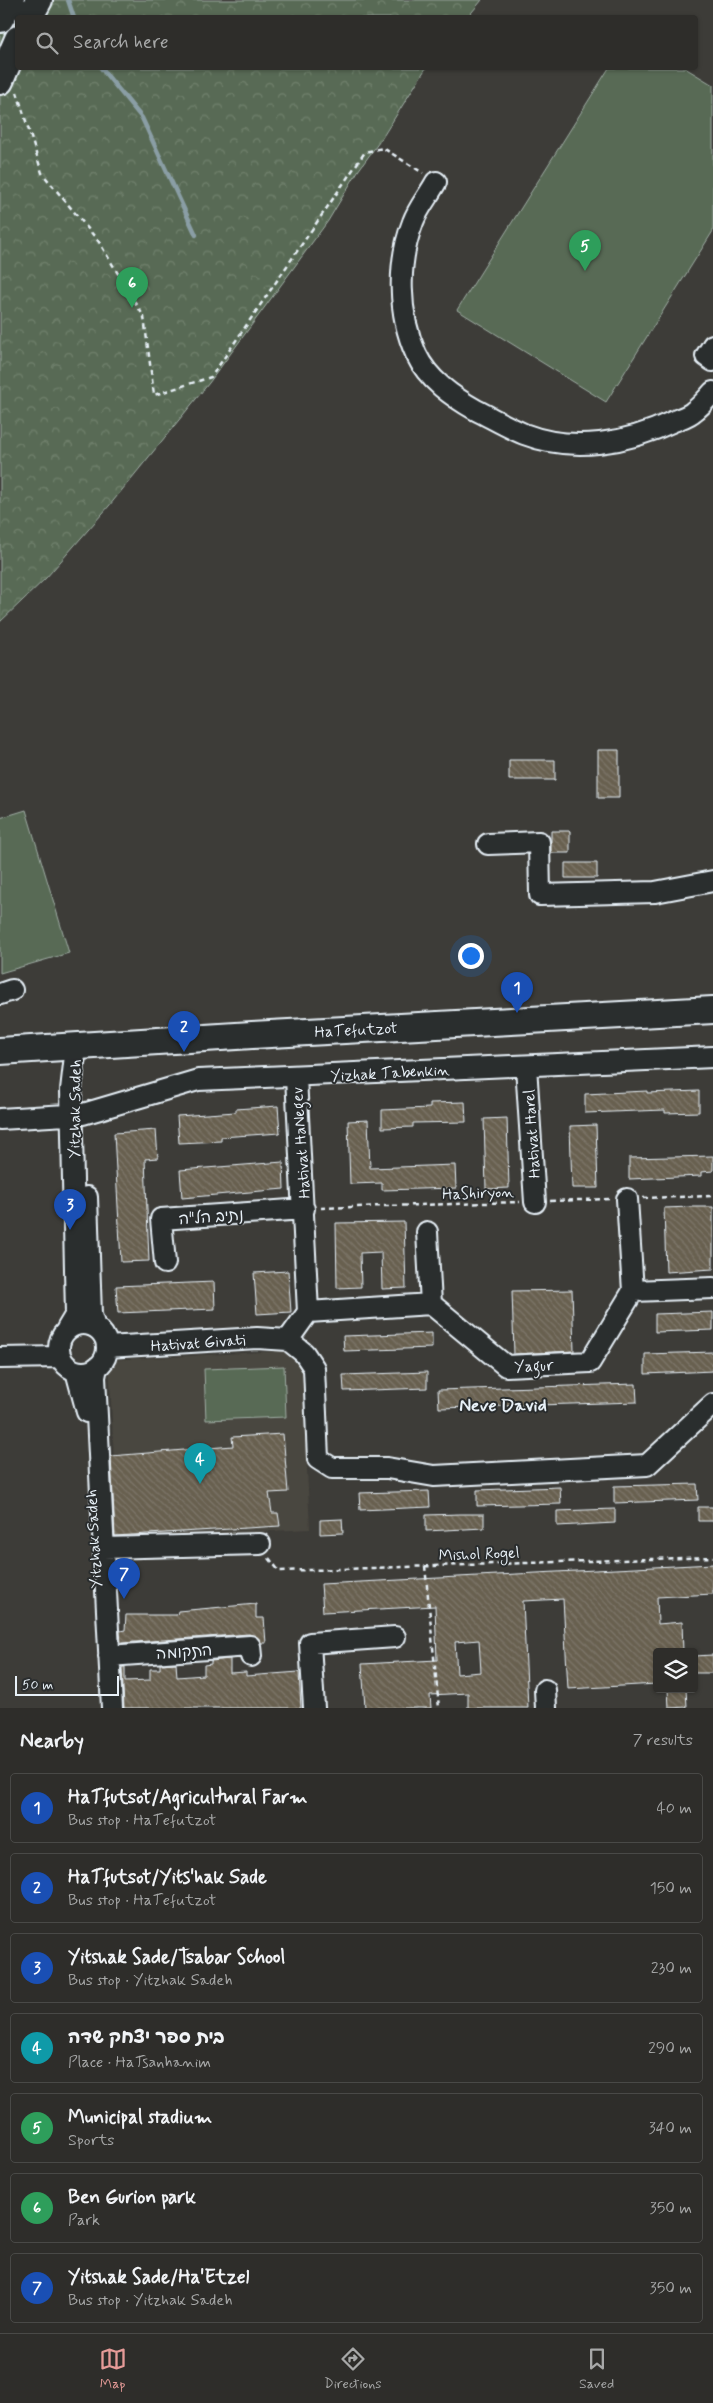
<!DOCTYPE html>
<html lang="en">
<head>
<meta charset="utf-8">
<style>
  :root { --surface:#2e2d2a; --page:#363532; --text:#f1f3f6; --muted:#a7a8a8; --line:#494947; --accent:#e69b98 }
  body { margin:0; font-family:Mynerve,"Playpen Sans Hebrew",sans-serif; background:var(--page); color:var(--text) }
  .controls { position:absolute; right:15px; bottom:15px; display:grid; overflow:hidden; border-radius:5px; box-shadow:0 1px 4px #0004 }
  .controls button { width:45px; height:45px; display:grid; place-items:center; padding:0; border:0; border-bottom:1px solid var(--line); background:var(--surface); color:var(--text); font:25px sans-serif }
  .scale { position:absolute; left:15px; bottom:12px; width:104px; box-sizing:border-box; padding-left:5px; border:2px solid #e8f1f8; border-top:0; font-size:14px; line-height:18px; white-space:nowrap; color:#e8f1f8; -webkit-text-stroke:4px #2a2d2e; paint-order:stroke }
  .you { position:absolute; left:470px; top:955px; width:18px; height:18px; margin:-12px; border:4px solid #fff; border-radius:50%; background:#1a73e8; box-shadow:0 0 0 8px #1a73e833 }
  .badge { display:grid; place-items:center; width:32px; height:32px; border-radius:50%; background:var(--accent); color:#fff; font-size:16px; font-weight:700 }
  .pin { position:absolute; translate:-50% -41px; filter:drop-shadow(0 1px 2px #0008) }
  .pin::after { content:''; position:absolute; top:26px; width:18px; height:15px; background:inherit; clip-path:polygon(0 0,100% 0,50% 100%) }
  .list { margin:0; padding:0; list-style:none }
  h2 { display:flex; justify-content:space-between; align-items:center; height:65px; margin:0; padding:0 20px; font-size:21px }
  h2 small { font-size:16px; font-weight:400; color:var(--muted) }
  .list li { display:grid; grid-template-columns:32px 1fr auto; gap:15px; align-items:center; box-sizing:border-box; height:70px; margin:0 10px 10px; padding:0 10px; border:1px solid var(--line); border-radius:5px }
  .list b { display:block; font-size:19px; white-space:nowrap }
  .list p { margin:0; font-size:16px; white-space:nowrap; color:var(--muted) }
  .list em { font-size:16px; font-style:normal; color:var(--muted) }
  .icon { flex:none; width:28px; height:28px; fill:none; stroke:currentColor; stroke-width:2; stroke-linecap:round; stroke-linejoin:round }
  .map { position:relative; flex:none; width:713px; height:1708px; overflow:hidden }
  .search { position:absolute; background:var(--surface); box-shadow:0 1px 4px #0004; left:15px; right:15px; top:15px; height:55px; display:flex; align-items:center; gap:12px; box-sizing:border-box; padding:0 18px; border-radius:5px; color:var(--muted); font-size:19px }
  .sheet { height:625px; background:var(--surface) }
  nav { display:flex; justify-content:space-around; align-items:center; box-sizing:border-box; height:70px; border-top:1px solid var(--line); background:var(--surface); font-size:14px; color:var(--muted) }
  nav a { display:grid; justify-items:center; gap:2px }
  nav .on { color:var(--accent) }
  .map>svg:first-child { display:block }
  .built { fill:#4a473f }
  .grass { fill:#596b55; stroke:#a0aea6 }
  .forest { fill:url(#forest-crowns); stroke:#a0aea6 }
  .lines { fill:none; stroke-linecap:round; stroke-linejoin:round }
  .stream { stroke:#8a9ea5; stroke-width:4.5 }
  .building { fill:url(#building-back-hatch); stroke:#e8f1f8; fill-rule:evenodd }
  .minor-casing { stroke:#e8f1f8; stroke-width:24 }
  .major-casing { stroke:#e8f1f8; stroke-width:30 }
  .path { stroke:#e8f1f8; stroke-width:2.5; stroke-dasharray:5 4; stroke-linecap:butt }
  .minor { stroke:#2a2d2e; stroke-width:20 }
  .major { stroke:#2a2d2e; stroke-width:26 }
  .labels { text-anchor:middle; stroke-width:4; stroke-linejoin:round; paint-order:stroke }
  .street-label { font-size:16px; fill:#e8f1f8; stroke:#2a2d2e }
  .neighbourhood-label { font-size:18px; font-weight:bold; fill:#e8f1f8; stroke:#2a2d2e }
</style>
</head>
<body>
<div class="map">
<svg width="713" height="1708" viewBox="0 0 713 1708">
  <defs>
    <pattern id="forest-crowns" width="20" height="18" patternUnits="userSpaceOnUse" patternTransform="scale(1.25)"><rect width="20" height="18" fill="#596b55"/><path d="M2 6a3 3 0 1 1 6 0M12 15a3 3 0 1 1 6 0" fill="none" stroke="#71816e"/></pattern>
    <pattern id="building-back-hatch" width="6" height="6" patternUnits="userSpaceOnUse" patternTransform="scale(1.25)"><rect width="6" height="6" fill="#686050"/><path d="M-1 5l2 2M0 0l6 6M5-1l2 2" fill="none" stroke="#7e776a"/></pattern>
  </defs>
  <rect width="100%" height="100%" fill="#3d3c38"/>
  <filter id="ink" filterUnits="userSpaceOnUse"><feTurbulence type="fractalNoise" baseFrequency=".02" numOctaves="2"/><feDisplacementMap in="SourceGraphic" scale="10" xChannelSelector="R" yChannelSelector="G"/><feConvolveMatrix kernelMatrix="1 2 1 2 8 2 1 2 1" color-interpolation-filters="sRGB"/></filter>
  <g filter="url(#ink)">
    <!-- built -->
    <path class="built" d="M301 1350 310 1529 118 1539 109 1360Z"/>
    <!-- grass -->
    <path class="grass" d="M609 68H685L713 85V231L606 402 457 310Z
      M26 810 69 953 0 973V818Z
      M284 1366 286 1417 206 1420 204 1369Z"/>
    <!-- forest -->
    <path class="forest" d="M0 0H482L467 18H18V68H426L382 138 358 171 328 221 209 383 109 506 46 578 0 622Z"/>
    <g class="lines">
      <!-- stream -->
      <path class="stream" d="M68 0 74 18
        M101 68 142 118 196 235"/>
    </g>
    <!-- building -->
    <path class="building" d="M598 750H619V798H598Z
      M509 760H555V780H509Z
      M551 831H570V853H551Z
      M565 863H597V878H565Z
      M647 1091V1093L699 1091V1112L665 1113V1110L585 1113V1094Z
      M465 1102 466 1122 413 1123V1127L382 1128V1110L430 1108V1103Z
      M278 1106 280 1133 221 1137V1141L179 1143 177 1116 236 1112V1109Z
      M507 1118 509 1188 486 1189 484 1119Z
      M368 1120 370 1168 455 1165 456 1188 382 1190V1183L350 1184 348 1121Z
      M596 1125 598 1188H572L570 1126Z
      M156 1130 158 1158 145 1159 149 1261 121 1262 114 1133Z
      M713 1156V1171L701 1172V1176L629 1179V1158Z
      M283 1162 284 1189 182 1198 180 1170Z
      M691 1207H713V1269L666 1272 664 1208Z
      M404 1222 406 1288 382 1289 381 1252 360 1253 361 1287 337 1288 336 1223Z
      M288 1271 291 1312 257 1314 254 1273Z
      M214 1282 215 1309 118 1313 116 1286Z
      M572 1290 574 1351 514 1354 512 1291Z
      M713 1312V1330L655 1332V1314Z
      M432 1333V1348L344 1351 343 1336Z
      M713 1352V1371L645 1374V1354Z
      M427 1372V1388L344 1391 343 1375Z
      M636 1384 637 1402 439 1408 438 1390Z
      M283 1434 288 1492 269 1493 272 1513H278L280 1526 115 1536 111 1456 233 1446 232 1437Z
      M697 1484 698 1500 614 1503V1486Z
      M560 1487 561 1504 477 1506V1490Z
      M429 1491 430 1507 360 1510 359 1493Z
      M698 1507H713V1521H698Z
      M615 1509V1523L557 1526V1511Z
      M460 1514H484V1528L426 1531V1515Z
      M342 1519 343 1533 320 1534V1520Z
      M713 1564V1594L657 1597 658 1624 682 1622 683 1652H657V1684L568 1689 563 1599 523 1601 528 1708H468V1693L430 1695 431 1708H365L362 1664 437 1660 435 1606 323 1612 321 1584ZM479 1640 481 1672 457 1674 455 1642Z
      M256 1604V1618H264L266 1643H261L256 1636 249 1634 121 1643 120 1631 125 1630 126 1615H177L178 1611Z
      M713 1655V1673H694V1656Z
      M230 1659V1673L246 1672V1676L299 1672 301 1708H124L122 1667H125V1681L150 1680V1669H160V1664L176 1663 177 1677 204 1675V1665L211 1664V1661Z
      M668 1689H686L687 1707 669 1708Z"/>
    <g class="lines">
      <!-- minor casing -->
      <g class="minor-casing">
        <path id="minor" d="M436 182C429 195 418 208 413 222 397 263 398 314 416 354 428 380 453 397 476 410 492 418 507 427 524 434 573 453 628 443 674 421 681 418 689 416 694 411 701 406 707 399 713 392
          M713 345 706 356 713 361
          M488 844 539 842 540 895 655 892 713 881
          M0 994 12 990
          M526 1066 535 1202
          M296 1077 308 1312 288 1340 304 1353 314 1368 318 1459 332 1468H387L434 1476 647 1465 713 1404
          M0 1119 83 1114 198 1080 713 1057
          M87 1197 91 1315 95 1327
          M627 1199 633 1291
          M427 1232 431 1304
          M165 1263 161 1219 304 1209
          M308 1312 431 1304 506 1366 590 1362 633 1291 713 1288
          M59 1348a24 24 0 1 1 48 0a24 24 0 1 1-48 0Z
          M67 1329 76 1314 71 1090 76 1047
          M107 1347 257 1338 288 1340
          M0 1358 61 1357
          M97 1367 95 1377 112 1708
          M76 1371 87 1412
          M104 1548 260 1544
          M109 1656 250 1646 251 1656
          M545 1690 546 1708
          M314 1708 310 1643 395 1637"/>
      </g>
      <!-- major casing -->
      <g class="major-casing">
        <path id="major" d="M29 18 39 0
          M0 19 11 0
          M0 81 18 39
          M0 1051 252 1035 713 1010"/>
      </g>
      <!-- path -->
      <path class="path" d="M17 92 42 173 99 242 144 317 154 395 211 377 365 152 383 148 423 173
        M643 1198 713 1196
        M550 1201 610 1199
        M321 1208 520 1202
        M269 1558 279 1571 713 1557
        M425 1566 439 1708"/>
      <!-- minor -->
      <use href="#minor" class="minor"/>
      <!-- major -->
      <use href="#major" class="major"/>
    </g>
  </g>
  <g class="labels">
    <!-- street labels -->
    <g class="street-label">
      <text transform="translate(356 1029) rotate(-3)" y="6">HaTefutzot</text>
      <text transform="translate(390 1072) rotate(-3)" y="6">Yizhak Tabenkin</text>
      <text transform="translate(74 1109) rotate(-89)" y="6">Yitzhak Sadeh</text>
      <text transform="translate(531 1134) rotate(-94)" y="6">Hativat Harel</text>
      <text transform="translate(300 1143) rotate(-94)" y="6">Hativat HaNegev</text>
      <text transform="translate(478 1192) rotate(-2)" y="6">HaShiryon</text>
      <text transform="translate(211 1216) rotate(-4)" y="6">נתיב הל"ה</text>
      <text transform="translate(198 1342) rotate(-4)" y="6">Hativat Givati</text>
      <text transform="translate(534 1365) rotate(-3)" y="6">Yagur</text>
      <text transform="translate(93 1539) rotate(-93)" y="6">Yitzhak Sadeh</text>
      <text transform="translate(479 1553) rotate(-2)" y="6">Mishol Rogel</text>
      <text transform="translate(184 1651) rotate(-4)" y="6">התקומה</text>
    </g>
    <!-- neighbourhood labels -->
    <g class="neighbourhood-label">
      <text x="503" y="1411">Neve David</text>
    </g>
  </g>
</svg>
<div class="controls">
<button><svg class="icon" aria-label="layers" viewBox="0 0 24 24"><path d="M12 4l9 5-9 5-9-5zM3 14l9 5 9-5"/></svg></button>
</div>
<div class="scale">50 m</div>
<div class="you"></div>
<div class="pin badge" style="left:517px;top:1013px;background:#1a4fb4">1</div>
<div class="pin badge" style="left:184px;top:1052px;background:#1a4fb4">2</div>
<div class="pin badge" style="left:70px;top:1230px;background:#1a4fb4">3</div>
<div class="pin badge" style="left:200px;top:1484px;background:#0f9aa8">4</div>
<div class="pin badge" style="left:585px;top:271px;background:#2e9e5b">5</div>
<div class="pin badge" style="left:132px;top:308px;background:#2e9e5b">6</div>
<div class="pin badge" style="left:124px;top:1599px;background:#1a4fb4">7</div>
<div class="search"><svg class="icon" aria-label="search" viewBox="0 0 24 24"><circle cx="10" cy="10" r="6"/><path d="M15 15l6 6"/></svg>Search here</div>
</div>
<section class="sheet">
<h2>Nearby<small>7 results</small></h2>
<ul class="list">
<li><span class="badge" style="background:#1a4fb4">1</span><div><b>HaTfutsot/Agricultural Farm</b><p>Bus stop · HaTefutzot</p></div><em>40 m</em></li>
<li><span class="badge" style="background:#1a4fb4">2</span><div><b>HaTfutsot/Yits'hak Sade</b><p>Bus stop · HaTefutzot</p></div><em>150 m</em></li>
<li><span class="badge" style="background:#1a4fb4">3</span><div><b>Yitshak Sade/Tsabar School</b><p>Bus stop · Yitzhak Sadeh</p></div><em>230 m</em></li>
<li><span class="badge" style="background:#0f9aa8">4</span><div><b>בית ספר יצחק שדה</b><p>Place · HaTsanhanim</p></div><em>290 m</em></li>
<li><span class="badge" style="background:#2e9e5b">5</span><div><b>Municipal stadium</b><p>Sports</p></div><em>340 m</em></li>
<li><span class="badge" style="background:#2e9e5b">6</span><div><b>Ben Gurion park</b><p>Park</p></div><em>350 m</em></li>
<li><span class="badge" style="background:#1a4fb4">7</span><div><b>Yitshak Sade/Ha'Etzel</b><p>Bus stop · Yitzhak Sadeh</p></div><em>350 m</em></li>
</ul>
</section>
<nav>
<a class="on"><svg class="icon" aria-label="map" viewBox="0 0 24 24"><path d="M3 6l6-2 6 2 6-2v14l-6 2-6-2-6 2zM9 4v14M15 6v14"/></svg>Map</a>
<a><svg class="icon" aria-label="directions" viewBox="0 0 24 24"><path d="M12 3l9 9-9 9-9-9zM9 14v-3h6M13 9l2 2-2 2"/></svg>Directions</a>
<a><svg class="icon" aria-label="saved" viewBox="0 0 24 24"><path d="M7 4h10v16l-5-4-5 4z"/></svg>Saved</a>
</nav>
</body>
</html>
